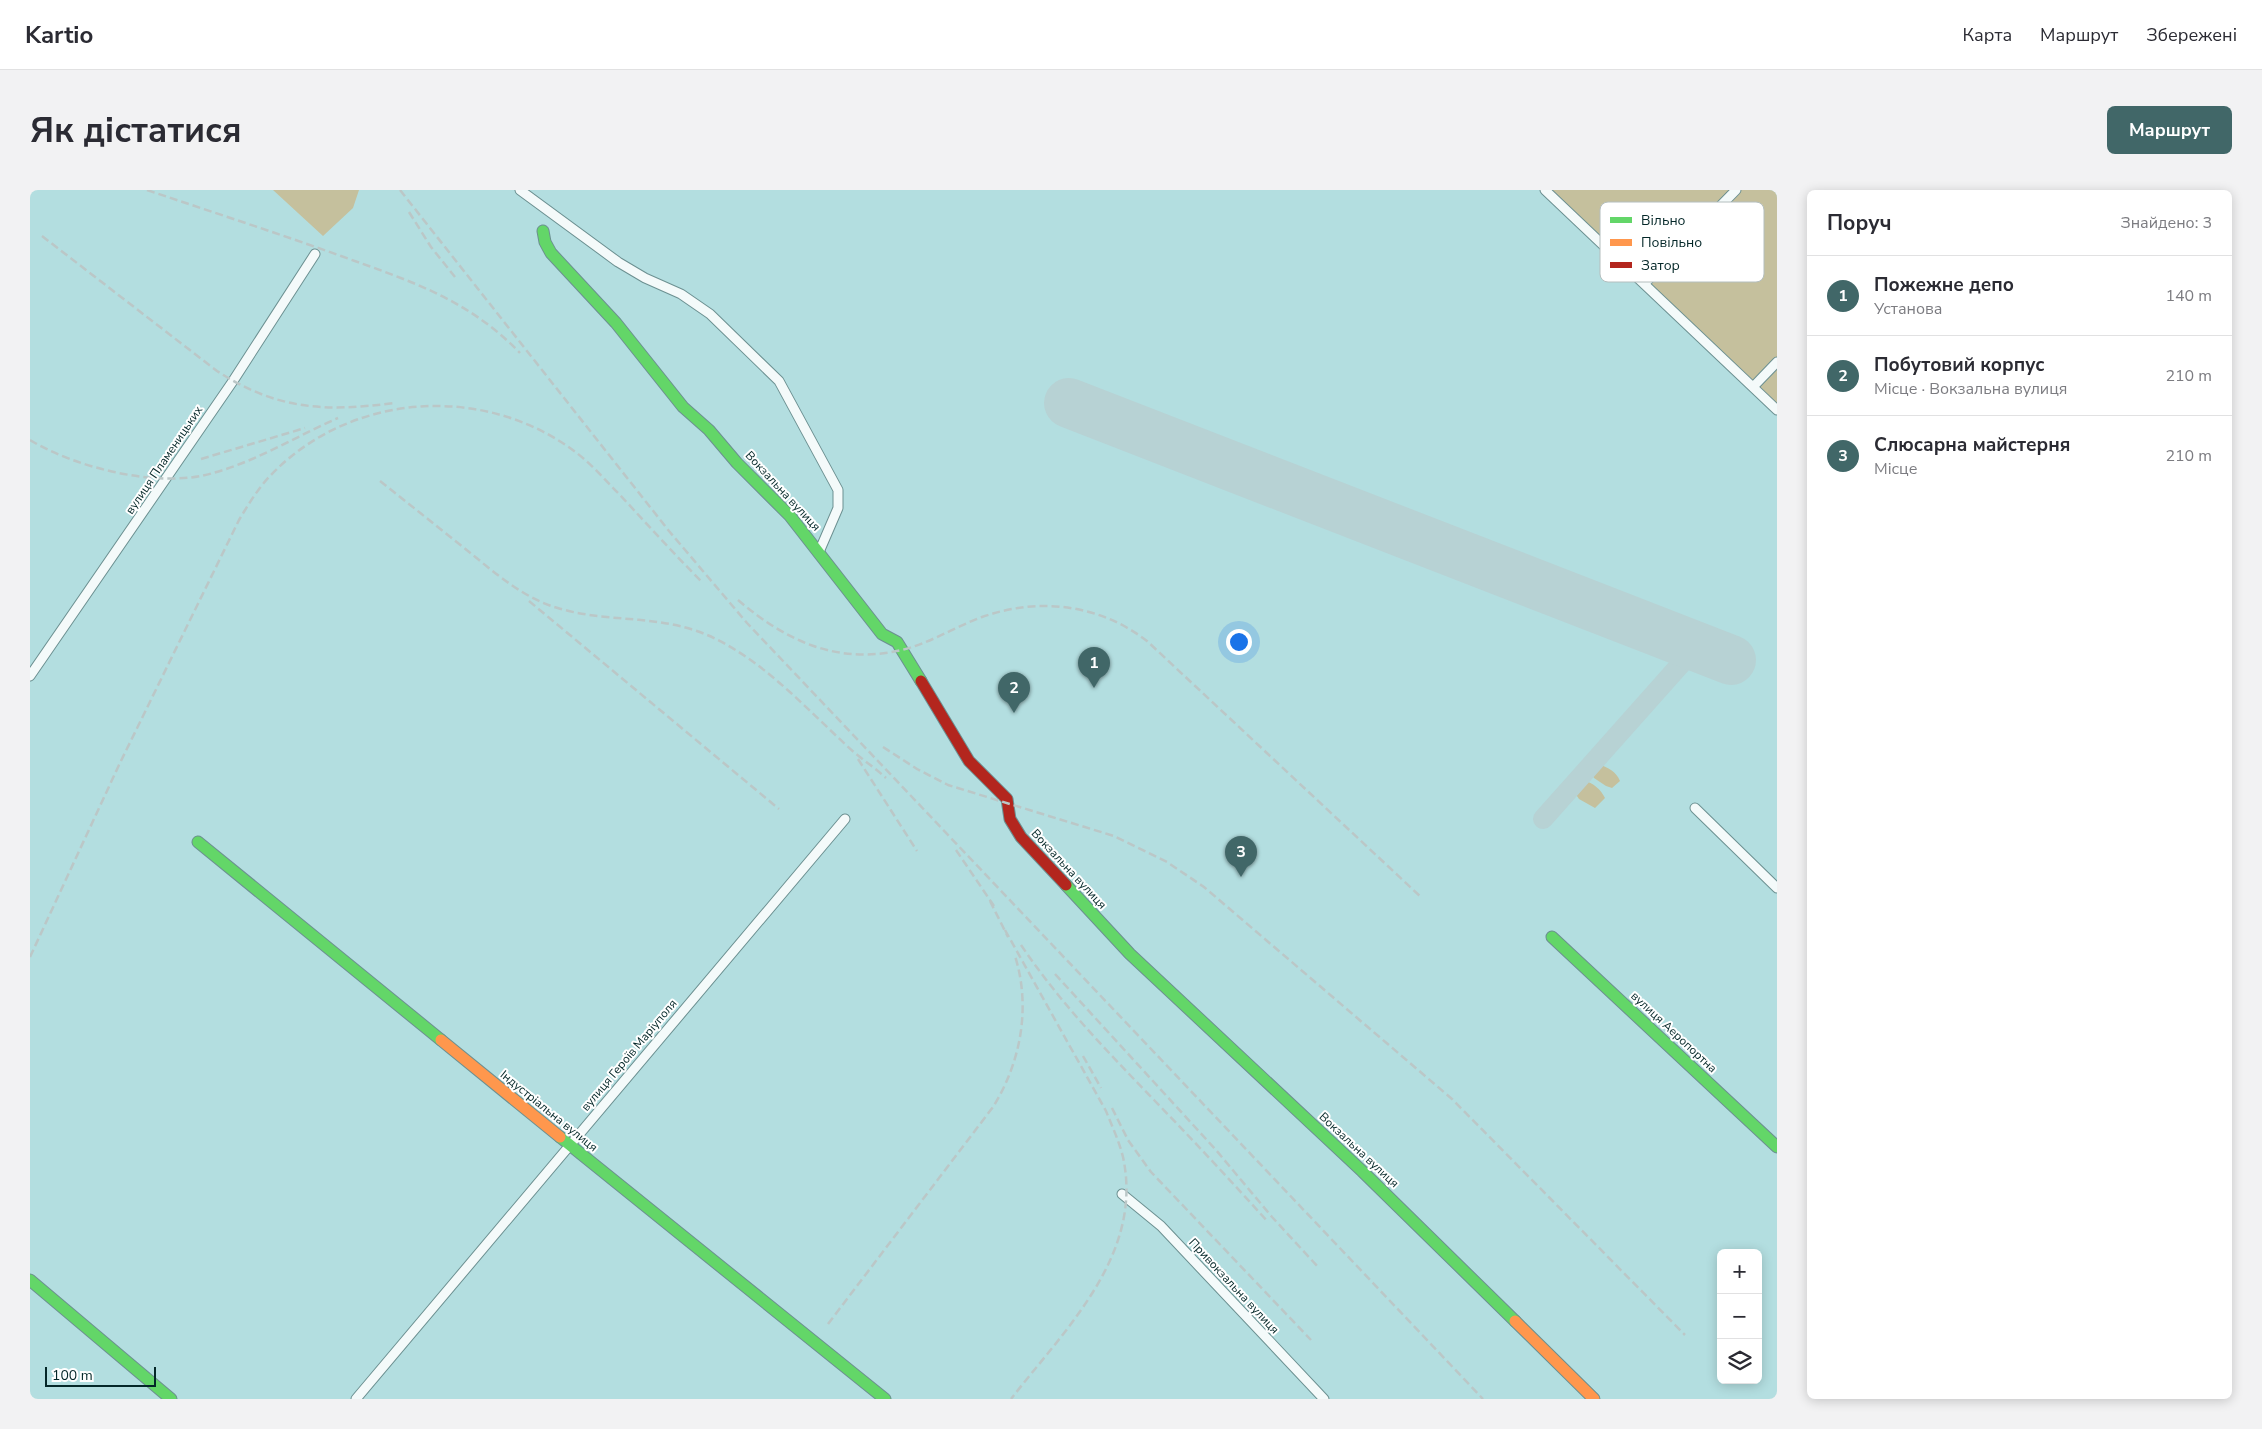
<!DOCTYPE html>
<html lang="uk">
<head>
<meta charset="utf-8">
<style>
  :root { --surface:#fff; --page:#f2f2f3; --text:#2b2b33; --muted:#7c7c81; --line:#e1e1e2; --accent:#416768 }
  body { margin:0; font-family:"Nunito Sans",sans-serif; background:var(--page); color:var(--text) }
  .controls { position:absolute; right:15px; bottom:15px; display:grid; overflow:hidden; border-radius:8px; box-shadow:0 2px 12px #0003 }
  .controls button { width:45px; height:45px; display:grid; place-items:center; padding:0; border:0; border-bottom:1px solid var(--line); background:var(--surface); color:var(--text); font:25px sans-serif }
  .scale { position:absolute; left:15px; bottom:12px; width:111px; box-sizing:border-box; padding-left:5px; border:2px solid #042728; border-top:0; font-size:14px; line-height:18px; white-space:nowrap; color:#042728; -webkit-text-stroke:4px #fff; paint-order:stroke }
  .you { position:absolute; left:1208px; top:451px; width:18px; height:18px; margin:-12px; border:4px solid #fff; border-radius:50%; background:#1a73e8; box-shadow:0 0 0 8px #1a73e833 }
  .badge { display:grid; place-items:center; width:32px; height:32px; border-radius:50%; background:var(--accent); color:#fff; font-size:16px; font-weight:700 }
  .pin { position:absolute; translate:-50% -41px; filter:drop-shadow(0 1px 2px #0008) }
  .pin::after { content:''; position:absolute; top:26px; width:18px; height:15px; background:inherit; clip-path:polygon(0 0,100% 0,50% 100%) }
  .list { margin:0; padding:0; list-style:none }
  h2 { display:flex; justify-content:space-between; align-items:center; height:65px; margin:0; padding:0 20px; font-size:21px }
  h2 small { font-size:16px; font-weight:400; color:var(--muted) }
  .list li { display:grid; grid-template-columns:32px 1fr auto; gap:15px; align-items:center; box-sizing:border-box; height:80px; padding:0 20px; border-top:1px solid var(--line) }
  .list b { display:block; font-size:19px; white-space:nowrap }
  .list p { margin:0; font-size:16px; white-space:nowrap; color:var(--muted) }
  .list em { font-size:16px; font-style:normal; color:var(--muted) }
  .icon { flex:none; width:28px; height:28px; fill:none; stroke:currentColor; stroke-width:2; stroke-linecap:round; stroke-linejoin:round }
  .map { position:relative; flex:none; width:1747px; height:1209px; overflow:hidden; border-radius:8px }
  header { display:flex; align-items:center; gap:30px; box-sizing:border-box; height:70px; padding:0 25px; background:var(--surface); border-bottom:1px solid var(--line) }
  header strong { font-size:24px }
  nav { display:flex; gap:28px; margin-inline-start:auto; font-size:18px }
  .intro { display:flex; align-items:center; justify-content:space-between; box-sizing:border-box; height:120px; padding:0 30px }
  h1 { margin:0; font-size:35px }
  .button { padding:12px 22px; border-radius:8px; background:var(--accent); color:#fff; font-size:18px; font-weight:700 }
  main { display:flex; gap:30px; padding:0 30px }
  aside { flex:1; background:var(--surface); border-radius:8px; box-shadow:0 2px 12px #0003 }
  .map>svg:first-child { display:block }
  .green { fill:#c5c09d }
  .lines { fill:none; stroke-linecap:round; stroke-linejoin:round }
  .taxiway { stroke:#b7d2d4; stroke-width:20 }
  .runway { stroke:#b7d2d4; stroke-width:50 }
  .street-casing { stroke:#6c9091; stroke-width:11 }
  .fast-casing { stroke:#6c9091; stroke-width:13 }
  .slow-casing { stroke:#6c9091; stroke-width:13 }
  .jam-casing { stroke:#6c9091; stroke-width:13 }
  .street { stroke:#f4fafa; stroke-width:9 }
  .fast { stroke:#63d668; stroke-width:11 }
  .slow { stroke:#ff974d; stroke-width:11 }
  .jam { stroke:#b3261e; stroke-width:11 }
  .rail { stroke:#bbc7c7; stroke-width:2.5; stroke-dasharray:8 4; stroke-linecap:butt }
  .labels { text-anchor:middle; stroke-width:4; stroke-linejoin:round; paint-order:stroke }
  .street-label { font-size:12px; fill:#042728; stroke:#fff }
  .key { fill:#fff; stroke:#b4bebe; stroke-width:1 }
  .key-label { font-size:14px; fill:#042728 }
</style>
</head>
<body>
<header>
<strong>Kartio</strong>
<nav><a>Карта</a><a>Маршрут</a><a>Збережені</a></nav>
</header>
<div class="intro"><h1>Як дістатися</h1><a class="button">Маршрут</a></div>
<main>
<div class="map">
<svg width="1747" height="1209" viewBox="0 0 1747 1209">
  <rect width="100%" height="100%" fill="#b3dee0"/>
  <!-- green -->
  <path class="green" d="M243 0H329L323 18 293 46Z
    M1520 0H1747V218Z
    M1569 574C1578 578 1586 581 1590 591L1582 598 1576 596 1564 588 1562 584Z
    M1554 591C1563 592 1571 600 1575 608L1565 618 1549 609 1545 603 1548 596Z"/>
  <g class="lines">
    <!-- taxiway -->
    <path class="taxiway" d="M1513 629 1666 457"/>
    <!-- runway -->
    <path class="runway" d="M1039 213 1701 470"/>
    <!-- street casing -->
    <g class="street-casing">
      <path id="street" d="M490 0 588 72 615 88 651 104 680 124 749 191 808 300V318L789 362
        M1515 0 1747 220
        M1614 94 1706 0
        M1723 197 1747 172
        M0 486 203 191 285 64
        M1665 618 1747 698
        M1092 1004 1131 1036 1294 1209
        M326 1209 815 629"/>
    </g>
    <!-- fast casing -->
    <g class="fast-casing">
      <path id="fast" d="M513 41 515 52 521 63 586 133 653 217 679 240 707 273 760 326 852 444 867 452 891 491
        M168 652 411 850
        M1036 695 1100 764 1332 981 1485 1131
        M1522 747 1747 957
        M530 947 855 1209
        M0 1090 141 1209"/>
    </g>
    <!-- slow casing -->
    <g class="slow-casing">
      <path id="slow" d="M411 850 530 947
        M1485 1131 1564 1209"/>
    </g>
    <!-- jam casing -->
    <g class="jam-casing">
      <path id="jam" d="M891 491 939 571 977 609 980 629 991 647 1036 695"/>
    </g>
    <!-- street -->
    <use href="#street" class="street"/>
    <!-- fast -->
    <use href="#fast" class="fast"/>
    <!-- slow -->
    <use href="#slow" class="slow"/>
    <!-- jam -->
    <use href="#jam" class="jam"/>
    <!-- rail -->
    <path class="rail" d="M117 0C182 22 247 43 311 66 380 91 438 109 490 163
      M370 0 639 341 717 433 1453 1209
      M379 22 401 57 425 87
      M12 46 187 181C247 220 295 222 364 213
      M0 250C46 278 130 299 183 283 227 271 267 246 308 228
      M171 269 275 238
      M350 291C378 313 405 335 433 357 463 381 493 409 531 419 585 434 633 423 686 449 736 474 775 517 815 554 828 567 843 576 856 588
      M708 410C756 451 807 475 872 460 900 453 925 437 952 427 1009 407 1069 414 1117 451L1392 708
      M499 411 749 619
      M853 557 887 579 918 595 1084 646 1137 672 1174 697 1422 909 1655 1145
      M828 569 887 661
      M926 660 964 716
      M960 711 978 747
      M975 740 1076 921C1082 936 1089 951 1093 967 1114 1065 1035 1139 981 1209
      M991 755C1031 814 1075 859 1124 910 1163 950 1201 991 1238 1032
      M0 767 89 575 209 330C218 315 227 300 239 287 317 204 448 193 540 258 559 271 574 289 590 305 617 334 643 363 671 391
      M1025 784 1186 960 1242 1027 1289 1078
      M1053 866 1071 898
      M1082 918 1098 950 1121 982 1281 1150
      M798 1134 963 917C991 872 1001 817 985 766"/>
  </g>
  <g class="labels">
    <!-- street labels -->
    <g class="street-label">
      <text transform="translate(134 270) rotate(-56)" y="4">вулиця Пламеницьких</text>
      <text transform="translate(753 301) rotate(47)" y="4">Вокзальна вулиця</text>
      <text transform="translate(1039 679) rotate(47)" y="4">Вокзальна вулиця</text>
      <text transform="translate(1644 842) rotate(43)" y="4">вулиця Аеропортна</text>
      <text transform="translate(599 865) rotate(-50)" y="4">вулиця Героїв Маріуполя</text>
      <text transform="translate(519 921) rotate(39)" y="4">Індустріальна вулиця</text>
      <text transform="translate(1329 960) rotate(43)" y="4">Вокзальна вулиця</text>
      <text transform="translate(1204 1096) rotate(47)" y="4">Привокзальна вулиця</text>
    </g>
  </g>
  <!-- legend -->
  <rect x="1570" y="12" width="164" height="80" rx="8" class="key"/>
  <rect x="1580" y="27" width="22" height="6" fill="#63d668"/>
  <rect x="1580" y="49" width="22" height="7" fill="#ff974d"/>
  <rect x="1580" y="72" width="22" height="6" fill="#b3261e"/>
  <g class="key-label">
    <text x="1611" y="35">Вільно</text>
    <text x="1611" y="57">Повільно</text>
    <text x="1611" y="80">Затор</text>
  </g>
</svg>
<div class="controls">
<button>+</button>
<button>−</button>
<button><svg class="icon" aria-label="layers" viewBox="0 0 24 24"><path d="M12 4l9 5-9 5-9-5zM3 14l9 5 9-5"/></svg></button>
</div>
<div class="scale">100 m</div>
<div class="you"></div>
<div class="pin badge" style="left:1064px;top:498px">1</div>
<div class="pin badge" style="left:984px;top:523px">2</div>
<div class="pin badge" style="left:1211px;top:687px">3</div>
</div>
<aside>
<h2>Поруч<small>Знайдено: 3</small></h2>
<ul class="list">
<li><span class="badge">1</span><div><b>Пожежне депо</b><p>Установа</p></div><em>140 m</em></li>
<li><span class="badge">2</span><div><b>Побутовий корпус</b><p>Місце · Вокзальна вулиця</p></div><em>210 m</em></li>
<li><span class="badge">3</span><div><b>Слюсарна майстерня</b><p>Місце</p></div><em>210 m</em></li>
</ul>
</aside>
</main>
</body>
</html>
